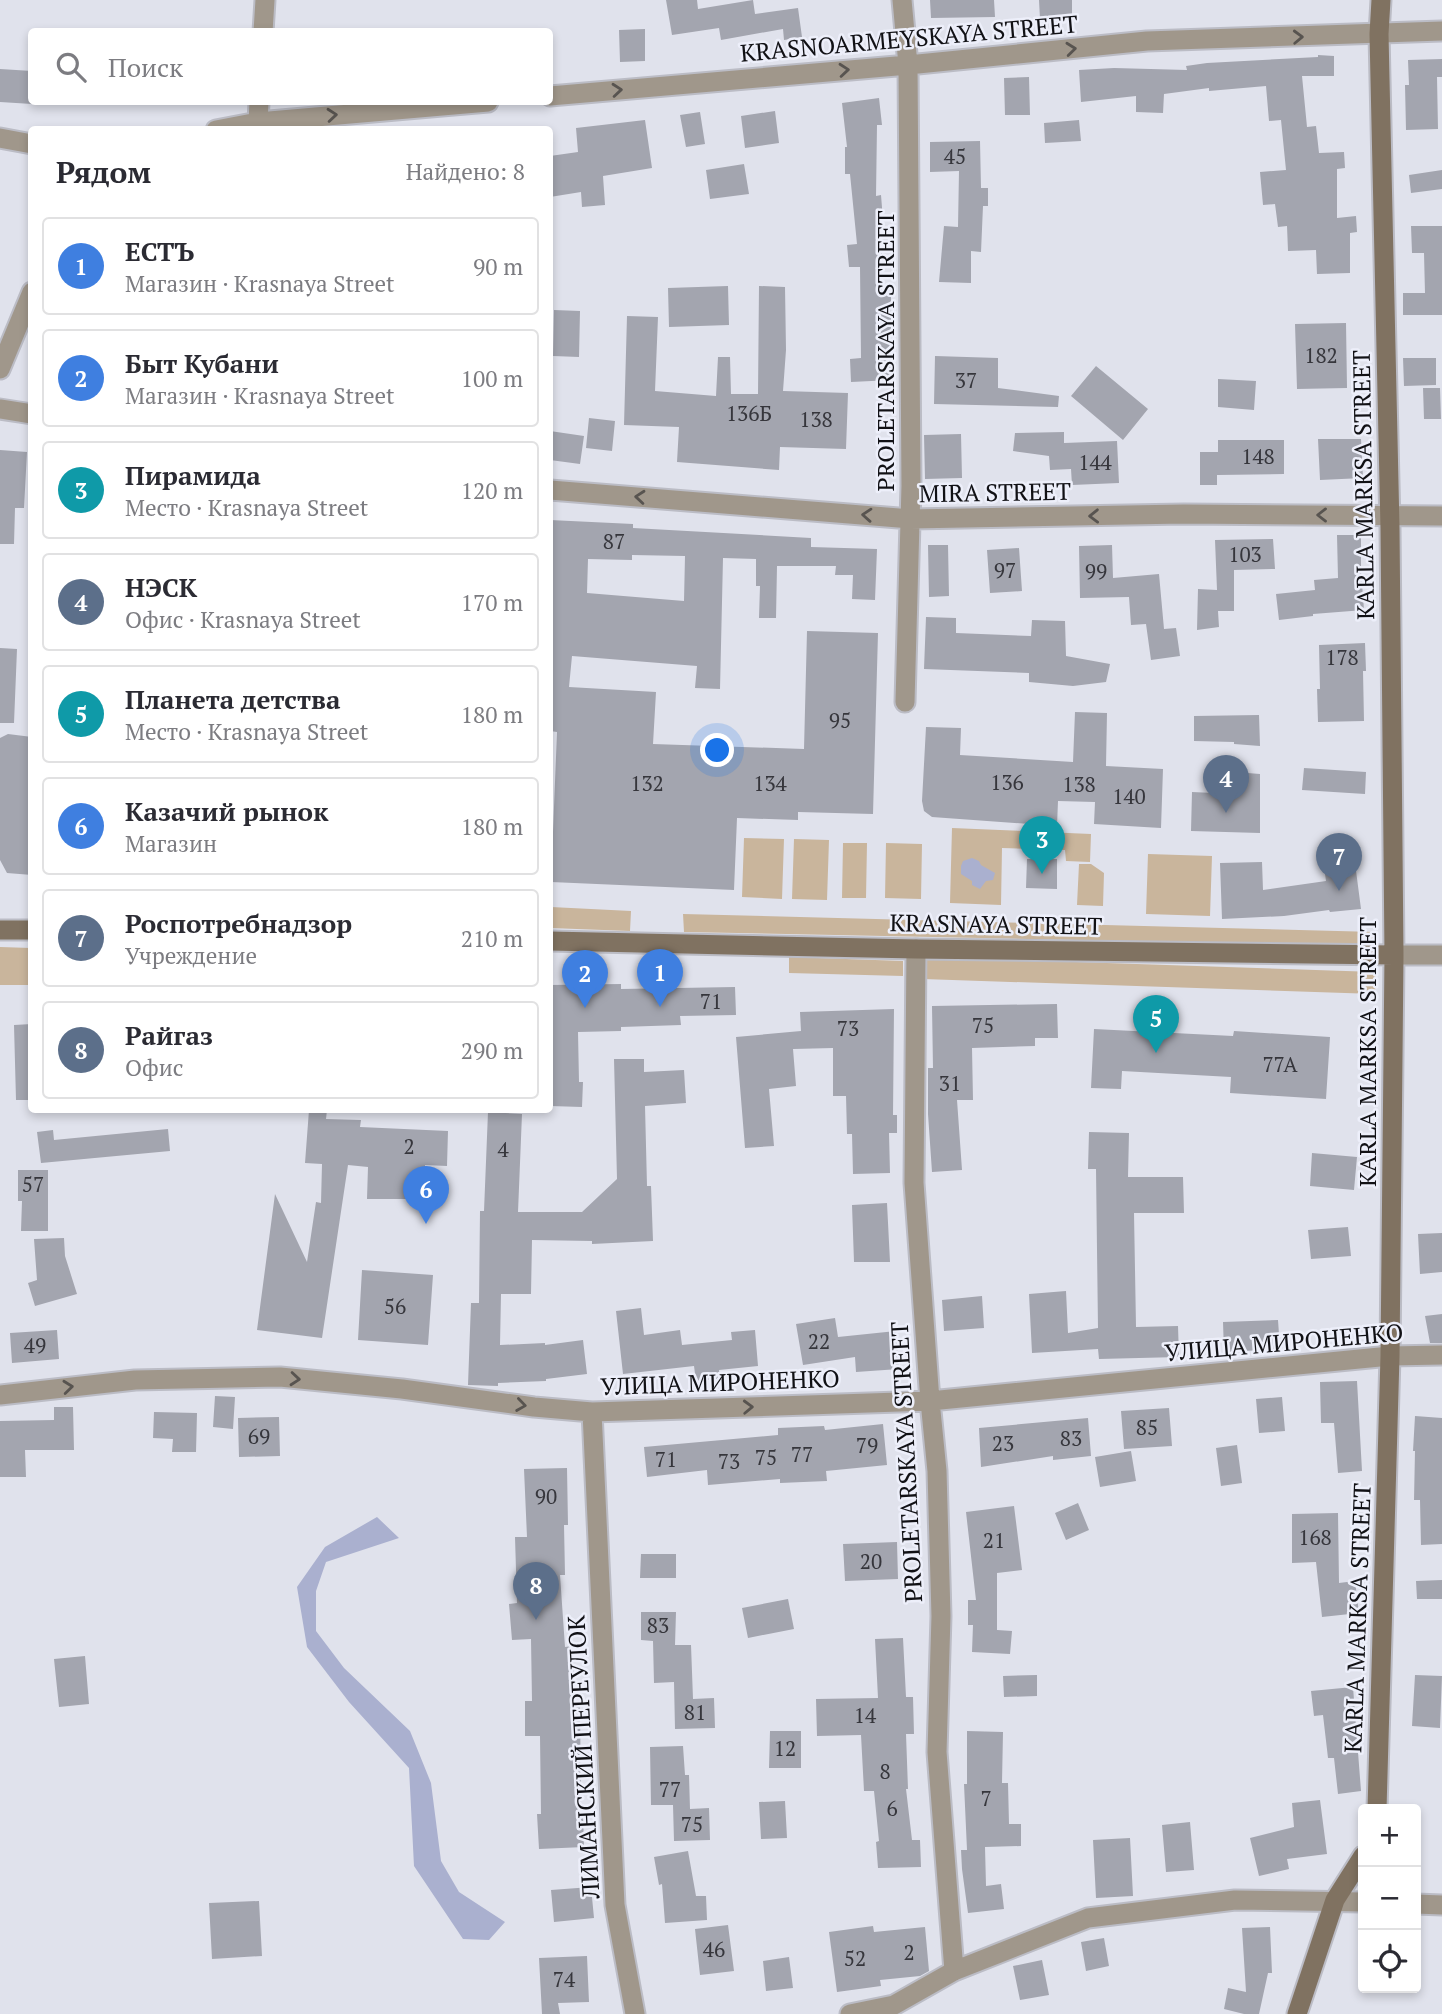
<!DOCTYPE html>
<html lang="ru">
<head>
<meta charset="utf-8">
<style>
  :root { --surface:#fff; --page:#f7f7f7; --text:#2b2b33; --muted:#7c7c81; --line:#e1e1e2; --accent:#7c3aed }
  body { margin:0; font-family:"PT Serif",serif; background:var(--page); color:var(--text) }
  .controls { position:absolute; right:21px; bottom:21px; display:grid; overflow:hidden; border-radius:7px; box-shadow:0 4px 10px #0003 }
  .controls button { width:63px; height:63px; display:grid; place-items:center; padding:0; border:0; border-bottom:2px solid var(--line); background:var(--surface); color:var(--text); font:35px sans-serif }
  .you { position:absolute; left:718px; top:751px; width:24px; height:24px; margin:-18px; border:5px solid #fff; border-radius:50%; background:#1a73e8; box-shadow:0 0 0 10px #1a73e833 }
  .badge { display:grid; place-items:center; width:46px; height:46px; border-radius:50%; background:var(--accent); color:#fff; font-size:23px; font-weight:700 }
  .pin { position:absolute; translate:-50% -58px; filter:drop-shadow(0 2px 4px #0008) }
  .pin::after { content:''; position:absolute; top:37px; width:24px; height:21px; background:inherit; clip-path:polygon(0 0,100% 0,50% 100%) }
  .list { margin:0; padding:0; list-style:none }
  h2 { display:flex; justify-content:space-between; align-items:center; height:91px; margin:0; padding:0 28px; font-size:30px }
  h2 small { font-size:23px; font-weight:400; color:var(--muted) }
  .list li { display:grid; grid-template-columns:46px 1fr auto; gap:21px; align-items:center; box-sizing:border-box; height:98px; margin:0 14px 14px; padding:0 14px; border:2px solid var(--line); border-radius:7px }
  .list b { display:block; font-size:26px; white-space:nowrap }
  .list p { margin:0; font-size:23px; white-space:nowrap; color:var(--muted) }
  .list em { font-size:23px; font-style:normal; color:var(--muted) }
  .icon { flex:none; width:38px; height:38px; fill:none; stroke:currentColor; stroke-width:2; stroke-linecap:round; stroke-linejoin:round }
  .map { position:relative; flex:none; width:1442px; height:2014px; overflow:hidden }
  .search { position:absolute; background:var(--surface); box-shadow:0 4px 10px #0003; left:28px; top:28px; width:525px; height:77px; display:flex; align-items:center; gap:18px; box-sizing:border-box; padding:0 24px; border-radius:7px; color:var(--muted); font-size:26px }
  .panel { position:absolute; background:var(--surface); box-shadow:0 4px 10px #0003; left:28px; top:126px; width:525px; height:987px; border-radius:7px }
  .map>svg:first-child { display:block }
  .green { fill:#c9b59c }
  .water { fill:#aab0cf }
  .building { fill:#a3a5af; fill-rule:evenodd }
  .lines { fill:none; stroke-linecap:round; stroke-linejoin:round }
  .minor-casing { stroke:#bbbcc5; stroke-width:23 }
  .tertiary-casing { stroke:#bbbcc5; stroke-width:23 }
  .secondary-casing { stroke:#bbbcc5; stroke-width:23 }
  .minor { stroke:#a0978b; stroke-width:19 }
  .tertiary { stroke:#a0978b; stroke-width:19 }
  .secondary { stroke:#807261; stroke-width:19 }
  .oneway { stroke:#585450 }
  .labels { text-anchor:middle; stroke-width:5; stroke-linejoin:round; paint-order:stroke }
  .number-label { font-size:21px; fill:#36363c }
  .street-label { font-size:24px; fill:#111115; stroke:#edeffa }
</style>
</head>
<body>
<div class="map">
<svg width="1442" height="2014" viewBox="0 0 1442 2014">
  <rect width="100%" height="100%" fill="#e0e2ec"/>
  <!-- green -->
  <path class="green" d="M952 828 1091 834 1090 862 1066 861 1065 850 1002 848 1001 905 950 903Z
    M744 838 784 839 782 899 742 897Z
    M794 839 829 840 827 900 792 899Z
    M843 843H867L866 898H842Z
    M886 843 922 844 921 899 885 898Z
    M1148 854 1212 856 1210 916 1146 914Z
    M1079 864H1091L1104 873 1103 906 1077 905Z
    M551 907 631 911 630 931 550 928Z
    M683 914 1376 932V946L684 932Z
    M0 947 31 948V985H0Z
    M789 957 903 961V976L789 973Z
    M923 957 1376 972 1375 994 923 979Z"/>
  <!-- water -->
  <path class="water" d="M972 858 979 861 981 865 995 873 993 880 986 881 980 889 972 885V881L961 874V866L963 861Z
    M377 1517 399 1538 326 1562 316 1591V1631L344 1668 410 1731 431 1783 441 1861 459 1892 505 1922 489 1940 463 1939 414 1866 409 1768 349 1702 307 1647 297 1587 325 1547Z"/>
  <!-- building -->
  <path class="building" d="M666 0H697L698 9 753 0 755 14 798 8 802 37 784 40 783 29 721 40 719 28 672 35Z
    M930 0H994L995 17 931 18Z
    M1039 0H1072V18L1040 19Z
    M645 29V61L620 62 619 30Z
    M1318 55 1334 56V76H1302L1307 127 1316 126 1319 153 1344 152 1345 168 1337 169V218L1356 216 1357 232 1350 233V273L1317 274 1316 250 1288 251 1287 226 1278 227 1275 204 1263 205 1260 172 1286 170 1281 120 1269 121 1266 86 1209 91V88L1164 94 1163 113 1136 112V96L1081 102 1079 70 1114 68 1187 70 1186 66 1207 63 1318 57Z
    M1442 59V77H1437L1438 129 1406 130 1405 85H1409L1408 60Z
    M0 69 32 71V104L0 102Z
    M1029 77 1030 115H1005L1004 78Z
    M879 98 882 125H877L876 196 881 195 883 220 880 221 884 291H891V334H889L892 380 851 382 850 359 861 358 860 267H849L847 245 857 244 850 174H845V147H847L842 103Z
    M775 111 779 143 745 148 741 116Z
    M700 112 705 144 686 147 680 115Z
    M645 120 652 168 603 176 605 205 582 207 581 192 550 197V156L578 152 576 128Z
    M1079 120 1081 141 1045 143 1044 123Z
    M980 141 981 188H988V206H983L981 252 971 251V283L939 282 944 226 958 227 959 171 930 172V142Z
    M744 164 749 194 710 199 706 170Z
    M1442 170V189L1411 193 1409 175Z
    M1411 226H1442V315H1403V293H1425L1424 253H1412Z
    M728 286 729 325 669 327 668 288Z
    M759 286 785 287 786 350 783 391 848 393 846 449 780 447 779 470 677 462 679 427 624 425 627 316 658 317 655 391 716 396 718 357H730L731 394H758Z
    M554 310 580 311 579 357 553 356Z
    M1346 323 1347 388 1297 389 1295 324Z
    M935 356 998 358V388L1059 396 1058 407 934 404Z
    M1403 358H1436V385L1404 386Z
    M1096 366 1148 409 1123 440 1071 396Z
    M1218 379 1256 381 1254 410 1218 407Z
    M1423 388H1440L1441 419H1424Z
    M589 418 615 421 612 451 586 448Z
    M550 431 584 436 580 464 550 460Z
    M1064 432V443L1117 441 1119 483 1072 485 1071 469 1050 470 1049 456 1013 451 1015 433Z
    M961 434 962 478 925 479 924 435Z
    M1318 439H1361L1363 478 1320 480Z
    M1218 440H1284V474L1217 475V485H1200V452H1218Z
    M0 450 27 452 24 508H15L14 544H0Z
    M550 520 633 524V528L811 538V547L877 549 875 600 852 599 853 575H835L836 566H777L776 618H759L760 586H756V559L723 558 720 689 695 688 697 666 572 656 569 687 656 692 653 744 804 749 807 631 878 633 873 814 798 812V820L737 818 734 890 551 882 557 732 550 731ZM632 555 685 556 684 601 587 593 588 559 632 560Z
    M1337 535H1361V570L1364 610 1313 614V616L1279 620 1276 594 1315 590 1314 580 1338 578Z
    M1273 539 1275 569 1234 570V611H1218L1219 627 1197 630 1198 589 1217 590 1215 540Z
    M928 545H948L949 596 929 597Z
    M1112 545 1113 578 1159 574 1164 629 1176 628 1180 656 1151 660 1146 624 1131 625 1129 597 1080 598 1079 546Z
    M1019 548 1022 591 990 593 987 550Z
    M926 617 956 618V633L1031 636 1032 620 1065 621 1066 656 1110 664 1106 682 1073 686 1029 682V673L924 669Z
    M1365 643 1366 671H1363L1364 721 1318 722 1317 689H1320L1319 645Z
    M0 648 17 649 14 723H0Z
    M1075 712 1107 713 1106 766 1163 769 1161 828 1094 824 1095 802 1058 801 1057 826 932 817 924 811 922 801 926 727 961 728 960 755 1073 762Z
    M1259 715 1260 746 1234 744V742L1194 741V716Z
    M8 734 32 737V875L7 873 0 860V738Z
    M1304 768 1366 772 1365 794 1302 790Z
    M1235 772 1260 774V833L1191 831 1192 792 1235 794Z
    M1027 859H1057V889L1026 888Z
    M1262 862 1263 890 1326 881 1324 867 1355 863 1361 909 1330 912 1329 910 1284 916 1222 919 1220 863Z
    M621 984V989L735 987 736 1015 680 1016 681 1025 621 1027V1031L578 1032 579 1082H583L582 1107 550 1106V985Z
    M1057 1004 1058 1038H1035V1046L972 1048 973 1100H957L962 1170 932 1172 928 1114V1068H933L932 1006Z
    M894 1009 893 1115H897V1133H889L890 1173 853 1174 852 1134H847L846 1096H833V1048L793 1049 796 1086 769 1089 774 1146 745 1148 736 1037 801 1031 800 1012Z
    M32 1024V1100H16L14 1025Z
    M1094 1029 1233 1036 1234 1031 1330 1037 1326 1099 1230 1093 1231 1077 1122 1071 1121 1089 1091 1088Z
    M614 1059H644V1072L684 1070 686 1103 645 1106 647 1186H651L653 1241 592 1244V1241L532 1240 531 1294H501L500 1345 545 1343V1345L583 1340 587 1374 546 1379V1381L498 1383V1386L468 1385 471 1303H479L480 1211H484L488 1112 522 1114 518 1212H582L617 1179Z
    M309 1110H327L326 1119 361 1120 360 1127 448 1131 447 1166 425 1165 424 1199H367L368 1167 348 1165 322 1338 257 1330 275 1194 307 1262 316 1202 321 1203 322 1164 305 1163Z
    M168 1129 170 1151 41 1163 37 1132 53 1130 54 1140Z
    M1089 1132 1129 1133 1128 1177H1183L1184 1213H1134L1136 1327 1178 1326 1179 1357 1099 1359 1098 1349 1032 1353 1029 1294 1066 1291 1068 1333 1098 1328 1096 1169H1088Z
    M1312 1153 1357 1157 1354 1190 1310 1186Z
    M18 1170H48V1231H21L22 1201H18Z
    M887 1203 890 1262H854L852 1205Z
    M1348 1227 1351 1256 1311 1259 1308 1230Z
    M1442 1233V1272L1420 1274 1418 1234Z
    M64 1238 65 1256 77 1294 35 1306 28 1283 37 1280 34 1239Z
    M362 1270 433 1275 428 1345 358 1340Z
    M982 1296 984 1328 944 1331 942 1300Z
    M641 1308 644 1335 680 1330 682 1345 732 1340 731 1332 755 1330 758 1366 719 1370 720 1379 696 1381 694 1366 623 1374 616 1311Z
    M1442 1314V1343H1430L1425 1316Z
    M835 1318 838 1337 896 1331 899 1369 856 1372 855 1357 803 1365 796 1324Z
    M1278 1320 1280 1349 1224 1352 1223 1322Z
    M57 1330 59 1359 12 1363 10 1333Z
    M1357 1381 1362 1471 1338 1473 1334 1423H1321L1320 1382Z
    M215 1396 235 1397 233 1429 213 1427Z
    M1282 1397 1285 1431 1259 1433 1256 1399Z
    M54 1407H73L74 1450H25L26 1477H0V1421L54 1420Z
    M1169 1408 1172 1446 1124 1449 1121 1411Z
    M154 1412 197 1413 196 1452H172L173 1439 153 1438Z
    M1415 1416 1442 1418V1544L1421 1545 1420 1500H1414L1415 1451H1413Z
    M279 1417 280 1456 239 1457 238 1418Z
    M1088 1418 1091 1456 1053 1460V1456L981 1467 979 1428Z
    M883 1424 887 1465 826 1471 827 1481 780 1483V1479L708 1485 707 1470 647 1477 644 1447 778 1435V1428L824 1426 825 1430Z
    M1237 1445 1242 1483 1221 1486 1216 1448Z
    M1131 1451 1136 1481 1100 1487 1095 1457Z
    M567 1468 568 1525H564L565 1575H560L565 1647 573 1646 574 1701H580L581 1812H583L584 1847 539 1849 537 1814H541L540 1736H525V1701H532L531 1639 512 1640 509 1604 517 1603 515 1537H527L524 1469Z
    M1078 1503 1089 1530 1066 1540 1055 1513Z
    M1014 1506 1022 1570 997 1573V1630L1012 1631 1010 1654 972 1652 973 1625H968V1600H976L966 1512Z
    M1338 1513 1339 1583 1355 1581 1359 1613 1322 1617 1316 1562 1292 1563V1514Z
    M897 1542 898 1579 845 1581 843 1544Z
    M641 1554H676V1578H640Z
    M1442 1580V1599H1417L1416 1581Z
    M788 1599 794 1629 748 1638 742 1608Z
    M641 1612H676L675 1645H691L693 1699 714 1698 715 1728 675 1729 674 1682 654 1683 653 1641 641 1640Z
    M903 1638 906 1697H913L914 1734H906L908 1789H906L912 1840H920L921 1867 878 1868 876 1842 879 1841 874 1791H864L861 1735 817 1736 816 1699 878 1698 875 1639Z
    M85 1656 89 1704 59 1707 54 1659Z
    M1037 1675V1696L1004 1697 1003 1676Z
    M1415 1675 1442 1676 1440 1728 1412 1726Z
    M1353 1687 1361 1791 1338 1794 1334 1758H1328L1323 1715 1314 1716 1311 1691Z
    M770 1731H801V1768H769Z
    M967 1731 1003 1732 1002 1783H1008L1009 1824H1021V1846L985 1847 986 1886 1001 1884 1004 1909 968 1913 962 1869 961 1850H967L964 1784H967Z
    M683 1746 685 1775H689L690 1809 709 1808 710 1840 674 1841 673 1805H651L650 1747Z
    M1320 1800 1327 1854 1287 1859 1289 1869 1259 1876 1250 1838 1294 1827 1292 1803Z
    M785 1801 787 1838 761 1839 759 1802Z
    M1190 1822 1194 1870 1166 1872 1162 1825Z
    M1130 1838 1133 1896 1096 1898 1093 1840Z
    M688 1851 696 1896H706L707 1920 665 1923 662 1884 659 1885 654 1857Z
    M591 1887 594 1918 554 1922 551 1890Z
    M259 1901 262 1956 212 1959 209 1903Z
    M728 1925 734 1971 700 1975 695 1929Z
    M873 1926 874 1932 925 1927 929 1971 920 1976 880 1980 881 1986 837 1992 829 1932Z
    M1270 1927 1272 1973H1268L1259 2014H1244L1224 2009 1228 1988 1246 1992 1242 1928Z
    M1104 1938 1109 1966 1086 1971 1081 1942Z
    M587 1956 589 2002 558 2003 560 2014H542L539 1958Z
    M789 1957 793 1988 766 1991 763 1961Z
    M1042 1960 1049 1995 1020 2000 1013 1966Z"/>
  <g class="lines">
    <!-- minor casing -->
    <g class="minor-casing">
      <path id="minor" d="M902 0 908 65 911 486 905 702
        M263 32 265 0
        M550 96 908 65 1147 41 1442 31
        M258 122 259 102
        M216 130 258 122 488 102
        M0 138 32 144
        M0 369 32 292
        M0 409 32 414
        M550 490 911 519 1184 514 1442 516
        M916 949 914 1183 930 1401 937 1471 941 1616 937 1752 954 1971
        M0 1395 135 1380 280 1377 402 1389 534 1407 592 1412 930 1401 1390 1356 1442 1355
        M592 1412 615 1905 635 2014
        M1416 1904 1442 1905
        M850 2014 894 2005 954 1971 1088 1918 1235 1900 1363 1902"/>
    </g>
    <!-- tertiary casing -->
    <g class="tertiary-casing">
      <path id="tertiary" d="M1394 955H1442"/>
    </g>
    <!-- secondary casing -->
    <g class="secondary-casing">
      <path id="secondary" d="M0 930H32
        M550 941 916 949 1394 955
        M1377 1809 1390 1356 1394 955 1390 528 1379 34 1381 0
        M1297 2014 1335 1900 1363 1856"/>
    </g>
    <!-- minor -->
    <use href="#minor" class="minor"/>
    <!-- tertiary -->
    <use href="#tertiary" class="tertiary"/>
    <!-- secondary -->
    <use href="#secondary" class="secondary"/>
  </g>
  <!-- one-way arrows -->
  <defs><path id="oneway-chevron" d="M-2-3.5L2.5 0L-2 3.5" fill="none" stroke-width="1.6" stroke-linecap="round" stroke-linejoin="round" transform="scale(1.75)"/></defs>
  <g class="oneway">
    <use href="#oneway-chevron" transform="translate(1298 37) rotate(-2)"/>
    <use href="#oneway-chevron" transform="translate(1071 49) rotate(-6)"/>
    <use href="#oneway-chevron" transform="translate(844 70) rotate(-5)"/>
    <use href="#oneway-chevron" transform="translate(617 90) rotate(-5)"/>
    <use href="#oneway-chevron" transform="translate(332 115) rotate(-5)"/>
    <use href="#oneway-chevron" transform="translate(640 497) rotate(-175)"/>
    <use href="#oneway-chevron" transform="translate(867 515) rotate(-176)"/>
    <use href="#oneway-chevron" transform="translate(1322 515) rotate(-180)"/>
    <use href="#oneway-chevron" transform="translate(1094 516) rotate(179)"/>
    <use href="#oneway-chevron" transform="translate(295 1379) rotate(5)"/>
    <use href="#oneway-chevron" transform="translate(68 1387) rotate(-6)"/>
    <use href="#oneway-chevron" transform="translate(521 1405) rotate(8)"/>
    <use href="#oneway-chevron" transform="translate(748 1407) rotate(-2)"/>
  </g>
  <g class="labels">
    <!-- number labels -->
    <g class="number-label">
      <text x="955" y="164">45</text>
      <text x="1321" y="363">182</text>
      <text x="966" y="388">37</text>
      <text x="749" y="421">136Б</text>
      <text x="816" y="427">138</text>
      <text x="1258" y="464">148</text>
      <text x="1095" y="470">144</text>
      <text x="614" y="549">87</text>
      <text x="1245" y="562">103</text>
      <text x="1005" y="578">97</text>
      <text x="1096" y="579">99</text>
      <text x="1342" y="665">178</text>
      <text x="840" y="728">95</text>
      <text x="1007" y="790">136</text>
      <text x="647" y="791">132</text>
      <text x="770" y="791">134</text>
      <text x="1079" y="792">138</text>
      <text x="1129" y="804">140</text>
      <text x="711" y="1009">71</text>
      <text x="983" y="1033">75</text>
      <text x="848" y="1036">73</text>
      <text x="1280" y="1072">77А</text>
      <text x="950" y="1091">31</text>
      <text x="409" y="1154">2</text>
      <text x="503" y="1157">4</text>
      <text x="33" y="1192">57</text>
      <text x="395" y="1314">56</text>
      <text x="819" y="1349">22</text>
      <text x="35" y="1353">49</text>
      <text x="1147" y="1435">85</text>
      <text x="259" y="1444">69</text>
      <text x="1071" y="1446">83</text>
      <text x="1003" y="1451">23</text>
      <text x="867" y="1453">79</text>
      <text x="802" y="1462">77</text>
      <text x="766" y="1465">75</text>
      <text x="666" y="1467">71</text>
      <text x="729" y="1469">73</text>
      <text x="546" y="1504">90</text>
      <text x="1315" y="1545">168</text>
      <text x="994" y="1548">21</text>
      <text x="871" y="1569">20</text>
      <text x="658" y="1633">83</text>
      <text x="695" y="1720">81</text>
      <text x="865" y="1723">14</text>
      <text x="785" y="1756">12</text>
      <text x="885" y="1779">8</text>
      <text x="670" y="1797">77</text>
      <text x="986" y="1806">7</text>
      <text x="892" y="1816">6</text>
      <text x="692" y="1832">75</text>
      <text x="714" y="1957">46</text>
      <text x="909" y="1960">2</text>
      <text x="855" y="1966">52</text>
      <text x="564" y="1987">74</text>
    </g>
    <!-- street labels -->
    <g class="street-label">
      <text transform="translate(909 39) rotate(-5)" y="8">KRASNOARMEYSKAYA STREET</text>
      <text transform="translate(886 351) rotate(-90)" y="8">PROLETARSKAYA STREET</text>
      <text transform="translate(1364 485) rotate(-91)" y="8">KARLA MARKSA STREET</text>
      <text transform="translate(995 493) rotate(-1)" y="8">MIRA STREET</text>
      <text transform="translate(996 925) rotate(1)" y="8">KRASNAYA STREET</text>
      <text transform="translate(1368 1052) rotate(-90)" y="8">KARLA MARKSA STREET</text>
      <text transform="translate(1284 1343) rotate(-5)" y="8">УЛИЦА МИРОНЕНКО</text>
      <text transform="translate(720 1383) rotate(-2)" y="8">УЛИЦА МИРОНЕНКО</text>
      <text transform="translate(907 1462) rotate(-93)" y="8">PROLETARSKAYA STREET</text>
      <text transform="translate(1358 1618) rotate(-88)" y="8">KARLA MARKSA STREET</text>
      <text transform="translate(584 1757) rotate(-93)" y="8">ЛИМАНСКИЙ ПЕРЕУЛОК</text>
    </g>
  </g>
</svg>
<div class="controls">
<button>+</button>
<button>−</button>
<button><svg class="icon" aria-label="locate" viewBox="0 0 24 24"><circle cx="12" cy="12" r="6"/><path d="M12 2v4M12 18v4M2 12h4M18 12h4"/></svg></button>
</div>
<div class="you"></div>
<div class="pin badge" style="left:660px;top:1007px;background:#3f7fe0">1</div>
<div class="pin badge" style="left:585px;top:1008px;background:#3f7fe0">2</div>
<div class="pin badge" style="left:1042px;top:874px;background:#0f9aa8">3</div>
<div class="pin badge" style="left:1226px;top:813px;background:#5c6f8a">4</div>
<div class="pin badge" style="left:1156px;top:1053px;background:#0f9aa8">5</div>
<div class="pin badge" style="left:426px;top:1224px;background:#3f7fe0">6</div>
<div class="pin badge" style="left:1339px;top:891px;background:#5c6f8a">7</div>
<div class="pin badge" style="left:536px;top:1620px;background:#5c6f8a">8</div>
<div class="search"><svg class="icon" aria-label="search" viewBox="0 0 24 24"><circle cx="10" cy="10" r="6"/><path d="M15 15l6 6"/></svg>Поиск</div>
<section class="panel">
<h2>Рядом<small>Найдено: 8</small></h2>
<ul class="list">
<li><span class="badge" style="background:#3f7fe0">1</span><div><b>ЕСТЪ</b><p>Магазин · Krasnaya Street</p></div><em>90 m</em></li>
<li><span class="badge" style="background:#3f7fe0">2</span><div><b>Быт Кубани</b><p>Магазин · Krasnaya Street</p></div><em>100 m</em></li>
<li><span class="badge" style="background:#0f9aa8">3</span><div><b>Пирамида</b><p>Место · Krasnaya Street</p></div><em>120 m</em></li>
<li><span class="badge" style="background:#5c6f8a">4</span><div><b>НЭСК</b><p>Офис · Krasnaya Street</p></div><em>170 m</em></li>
<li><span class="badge" style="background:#0f9aa8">5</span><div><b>Планета детства</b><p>Место · Krasnaya Street</p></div><em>180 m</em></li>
<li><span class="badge" style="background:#3f7fe0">6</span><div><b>Казачий рынок</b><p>Магазин</p></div><em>180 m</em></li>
<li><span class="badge" style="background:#5c6f8a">7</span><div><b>Роспотребнадзор</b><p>Учреждение</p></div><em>210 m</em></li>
<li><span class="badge" style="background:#5c6f8a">8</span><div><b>Райгаз</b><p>Офис</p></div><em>290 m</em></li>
</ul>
</section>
</div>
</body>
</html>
